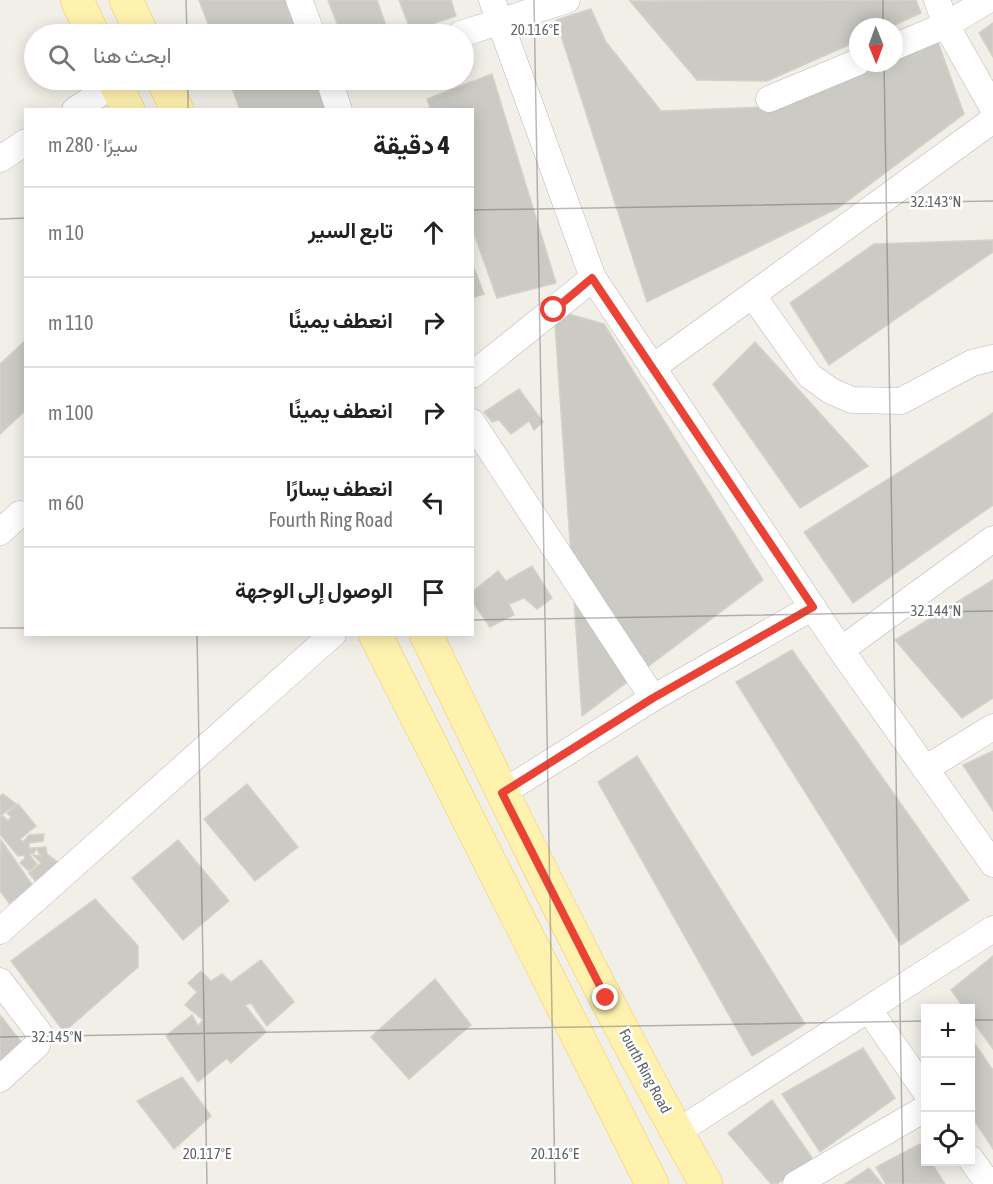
<!DOCTYPE html>
<html lang="ar">
<head>
<meta charset="utf-8">
<style>
  :root { --surface:#fff; --page:#f2f2f2; --text:#222; --muted:#767676; --line:#e0e0e0 }
  body { margin:0; font-family:"Asap Condensed",Vazirmatn,sans-serif; background:var(--page); color:var(--text); direction:rtl }
  .controls { position:absolute; right:18px; bottom:18px; display:grid; overflow:hidden; border-radius:0px; box-shadow:0 3px 15px #0003 }
  .controls button { width:54px; height:54px; display:grid; place-items:center; padding:0; border:0; border-bottom:2px solid var(--line); background:var(--surface); color:var(--text); font:30px sans-serif }
  .compass { position:absolute; left:849px; top:18px; width:54px; height:54px; border-radius:50%; background:var(--surface); box-shadow:0 3px 15px #0003; rotate:179deg }
  .stop { position:absolute; width:18px; height:18px; margin:-14px; border:4px solid #ea4335; border-radius:50%; background:#fff }
  .stop.end { background:#ea4335; border-color:#fff; box-shadow:0 2px 6px #0008 }
  .list { margin:0; padding:0; list-style:none }
  h2 { display:flex; justify-content:space-between; align-items:center; height:78px; margin:0; padding:0 24px; font-size:26px }
  h2 small { font-size:20px; font-weight:400; color:var(--muted) }
  .list li { display:grid; grid-template-columns:39px 1fr auto; gap:18px; align-items:center; box-sizing:border-box; height:90px; padding:0 24px; border-top:2px solid var(--line) }
  .list b { display:block; font-size:22px; white-space:nowrap }
  .list p { margin:0; font-size:20px; white-space:nowrap; color:var(--muted) }
  .list em { font-size:20px; font-style:normal; color:var(--muted) }
  .icon { flex:none; width:33px; height:33px; fill:none; stroke:currentColor; stroke-width:2; stroke-linecap:round; stroke-linejoin:round }
  .map { position:relative; flex:none; width:993px; height:1184px; overflow:hidden; direction:ltr }
  .search { position:absolute; background:var(--surface); box-shadow:0 3px 15px #0003; left:24px; top:24px; width:450px; height:66px; display:flex; align-items:center; gap:15px; box-sizing:border-box; padding:0 21px; border-radius:33px; color:var(--muted); font-size:22px }
  .panel { position:absolute; background:var(--surface); box-shadow:0 3px 15px #0003; left:24px; top:108px; width:450px; height:528px; border-radius:0px; direction:rtl }
  .map>svg:first-child { display:block }
  .building { fill:#cccac5; stroke:#d6d1c6; stroke-width:1.5 }
  .lines { fill:none; stroke-linecap:round; stroke-linejoin:round }
  .street-casing { stroke:#b5b8bc; stroke-width:27 }
  .primary-casing { stroke:#f2c960; stroke-width:34 }
  .street { stroke:#fff; stroke-width:26 }
  .primary { stroke:#fff2af; stroke-width:33 }
  .route { stroke:#ea4335; stroke-width:8 }
  .ticks { fill:none; stroke:#5f6368; stroke-width:1.5; stroke-opacity:0.45 }
  .labels { text-anchor:middle; stroke-width:5; stroke-linejoin:round; paint-order:stroke }
  .street-label { font-size:15px; fill:#5f6368; stroke:#fff }
  .ticks-label { font-size:15px; text-anchor:middle; fill:#5f6368; stroke:#fff; stroke-width:5; stroke-linejoin:round; paint-order:stroke }
</style>
</head>
<body>
<div class="map">
<svg width="993" height="1184" viewBox="0 0 993 1184">
  <rect width="100%" height="100%" fill="#f1efe8"/>
  <!-- building -->
  <path class="building" d="M199 0H298L311 34H212Z
    M328 0H377L389 34H341Z
    M399 0H451L456 16 411 31Z
    M916 0 921 13 890 27H858V41L767 81 697 80 630 1Z
    M591 9 606 42 661 111 786 106 880 63H894V56L936 37 964 114 838 208 647 302 556 20Z
    M993 23V57L979 33Z
    M492 74 556 283 497 298 472 228V110H431L427 99Z
    M229 80H327L337 110H240Z
    M993 240V252L829 365 790 303 874 244Z
    M472 263 484 294 472 298Z
    M554 310 604 324 763 580 582 716Z
    M26 340V410L0 434V364Z
    M755 342 868 466 800 508 713 384Z
    M519 389 543 422 534 430 529 421 511 434 499 420 492 422 484 412Z
    M993 413V505L853 603 804 532Z
    M532 566 552 598 537 609 524 598 509 604 514 615 490 627 472 601V592L498 571 506 581Z
    M993 580V698L962 718 895 640Z
    M792 650 969 900 901 945 736 682Z
    M993 751V811L963 765Z
    M637 756 805 1024 752 1056 598 782Z
    M247 784 298 847 255 881 204 819Z
    M3 794 16 804 0 816V796Z
    M18 804 36 826 20 839 23 842 29 835 44 834 43 841 29 843V848H36L34 853H30L31 857 37 864 29 871 20 863 25 858 24 855 18 856 0 834V818L3 816 8 821 11 817 7 813Z
    M1 840 33 886 10 904 0 891Z
    M178 840 229 901 183 940 132 878Z
    M46 847 47 854 58 862 38 884 29 873 41 863 33 855 41 856 36 848Z
    M95 899 138 946V967L64 1032 11 961Z
    M993 956V1049L970 1017V1008H964L951 990Z
    M261 960 294 1002 267 1026 251 1003 245 1005 266 1032 231 1063 227 1058 198 1082 166 1036 192 1015 198 1026 203 1020 185 1005 197 992 188 983 201 971 211 981 222 974 231 982Z
    M435 979 471 1025 409 1079 371 1037Z
    M0 1015 23 1044 0 1062Z
    M970 1037 993 1070V1149L970 1114Z
    M863 1048 895 1098 820 1152 782 1094Z
    M182 1077 211 1116 174 1149 137 1101Z
    M772 1100 813 1159 777 1184H771L728 1133Z
    M920 1144 926 1152V1162H931L945 1184H886L876 1167Z
    M869 1168 882 1184H845Z"/>
  <g class="lines">
    <!-- street casing -->
    <g class="street-casing">
      <path id="street" d="M299 0 312 34
        M492 0 593 278 841 650 993 864
        M937 0 946 25 993 108
        M461 34 567 0
        M894 47 946 25 988 0
        M329 80 339 110
        M769 99 858 62
        M75 110 116 83
        M0 159 26 142
        M753 296 810 376 831 391 852 400 901 401 972 363 993 358
        M652 368 993 120
        M472 375 593 278
        M472 422 653 698
        M0 532 20 514
        M841 650 993 539
        M925 769 993 727
        M502 793 653 698 813 607
        M0 931 333 634
        M0 981 40 1034 37 1045 0 1079
        M869 1010 926 1092
        M677 1132 993 929
        M970 1158 989 1184
        M796 1184 926 1108"/>
    </g>
    <!-- primary casing -->
    <g class="primary-casing">
      <path id="primary" d="M77 0 93 34
        M126 0 142 34
        M114 80 128 110
        M163 80 177 110
        M375 634 652 1184
        M426 634C515 820 605 1005 706 1184"/>
    </g>
    <!-- street -->
    <use href="#street" class="street"/>
    <!-- primary -->
    <use href="#primary" class="primary"/>
  </g>
  <g class="lines">
    <!-- route -->
    <path class="route" d="M554 310 592 278 813 607 653 698 502 793 606 998"/>
  </g>
  <!-- ticks -->
  <path class="ticks" d="M186 0 187 34M534 0 555 1184M883 0V27M884 63 903 1184M188 80V110M472 210 993 201M0 219 26 218M472 620 993 611M0 628H26M197 634 207 1184M970 1020H993M0 1037 926 1021"/>
  <g class="labels">
    <!-- street labels -->
    <g class="street-label">
      <text transform="translate(645 1071) rotate(62)" y="5">Fourth Ring Road</text>
    </g>
  </g>
  <g class="ticks-label">
    <text x="535" y="35">20.116°E</text>
    <text x="936" y="207">32.143°N</text>
    <text x="936" y="616">32.144°N</text>
    <text x="57" y="1042">32.145°N</text>
    <text x="207" y="1159">20.117°E</text>
    <text x="555" y="1159">20.116°E</text>
  </g>
</svg>
<div class="controls">
<button>+</button>
<button>−</button>
<button><svg class="icon" aria-label="locate" viewBox="0 0 24 24"><circle cx="12" cy="12" r="6"/><path d="M12 2v4M12 18v4M2 12h4M18 12h4"/></svg></button>
</div>
<svg class="compass" viewBox="-18 -18 36 36"><path d="M0-13l5 13h-10z" fill="#e53935"/><path d="M0 13l5-13h-10z" fill="#767676"/></svg>
<div class="stop" style="left:554px;top:310px"></div>
<div class="stop end" style="left:606px;top:998px"></div>
<div class="search"><svg class="icon" aria-label="search" viewBox="0 0 24 24"><circle cx="10" cy="10" r="6"/><path d="M15 15l6 6"/></svg>ابحث هنا</div>
<section class="panel">
<h2>4 دقيقة<small>سيرًا · 280 m</small></h2>
<ul class="list">
<li><svg class="icon" aria-label="ahead" viewBox="0 0 24 24"><path d="M12 20V5M6 11l6-6 6 6"/></svg><div><b>تابع السير</b></div><em>10 m</em></li>
<li><svg class="icon" aria-label="right" viewBox="0 0 24 24"><path d="M7 20v-9h11M14 6l5 5-5 5"/></svg><div><b>انعطف يمينًا</b></div><em>110 m</em></li>
<li><svg class="icon" aria-label="right" viewBox="0 0 24 24"><path d="M7 20v-9h11M14 6l5 5-5 5"/></svg><div><b>انعطف يمينًا</b></div><em>100 m</em></li>
<li><svg class="icon" aria-label="left" viewBox="0 0 24 24"><path d="M17 20v-9H6M10 6l-5 5 5 5"/></svg><div><b>انعطف يسارًا</b><p>Fourth Ring Road</p></div><em>60 m</em></li>
<li><svg class="icon" aria-label="arrive" viewBox="0 0 24 24"><path d="M6 21V4h12l-3 4 3 4H6"/></svg><div><b>الوصول إلى الوجهة</b></div></li>
</ul>
</section>
</div>
</body>
</html>
